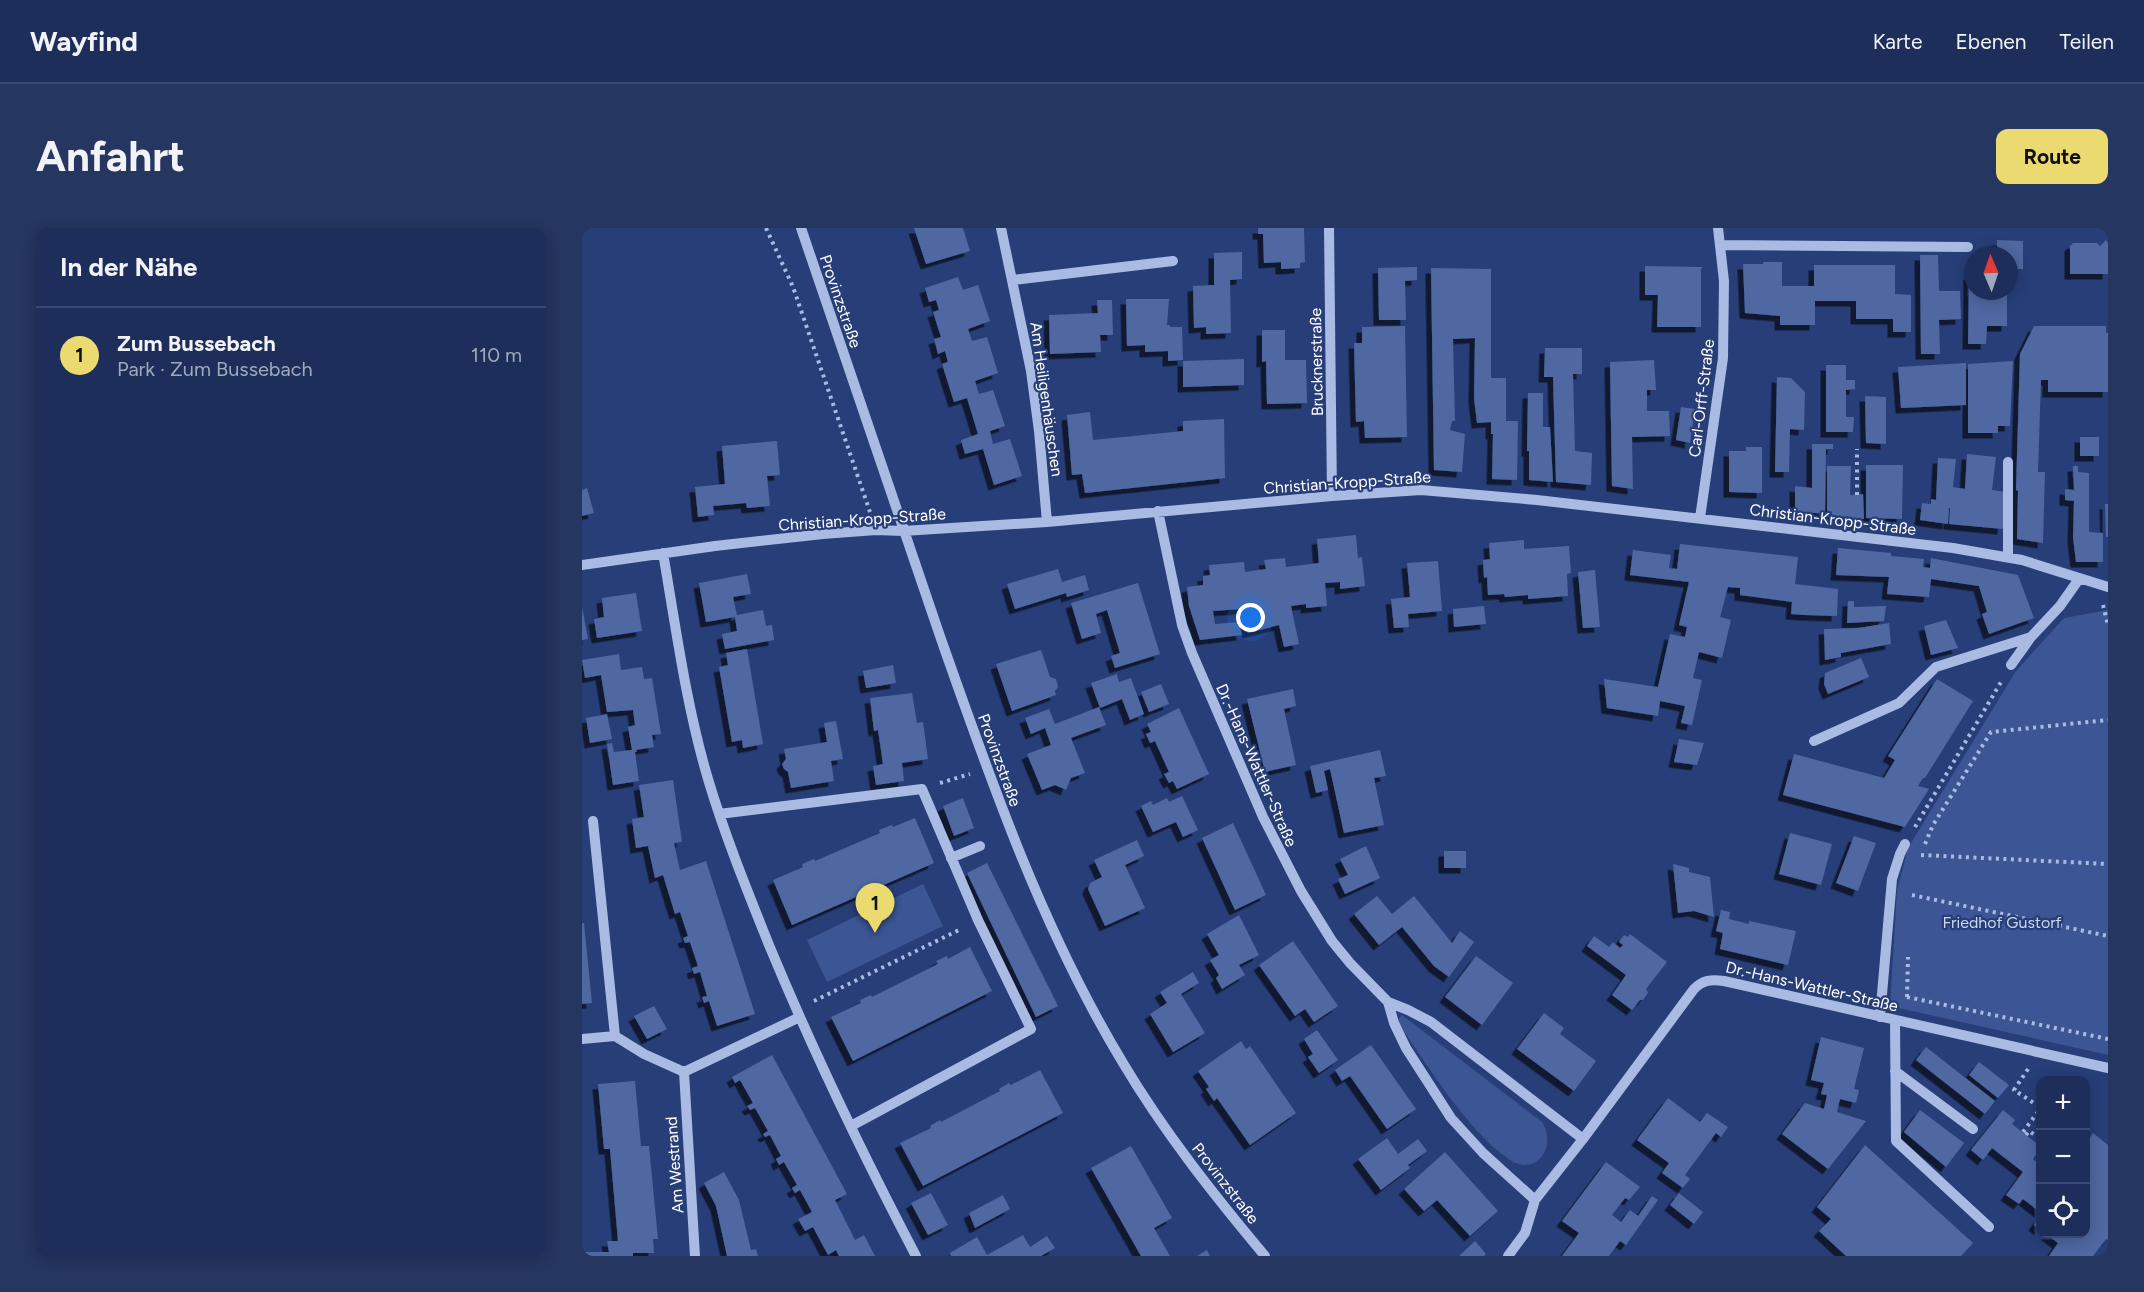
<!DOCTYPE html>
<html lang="de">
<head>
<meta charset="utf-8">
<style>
  :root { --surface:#1d2e5a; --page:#253660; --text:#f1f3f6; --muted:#a0a8bb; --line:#3b4a70; --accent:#ebda6f }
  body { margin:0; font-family:Figtree,sans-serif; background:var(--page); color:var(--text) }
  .controls { position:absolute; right:18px; bottom:18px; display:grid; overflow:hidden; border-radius:12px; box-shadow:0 3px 15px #0003 }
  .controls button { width:54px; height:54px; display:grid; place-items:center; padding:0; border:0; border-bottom:2px solid var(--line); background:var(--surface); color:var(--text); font:30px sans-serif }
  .compass { position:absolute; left:1382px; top:18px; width:54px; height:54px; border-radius:50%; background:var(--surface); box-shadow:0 3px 15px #0003; rotate:358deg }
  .you { position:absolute; left:669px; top:390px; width:21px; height:21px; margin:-15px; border:4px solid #fff; border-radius:50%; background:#1a73e8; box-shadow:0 0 0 9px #1a73e833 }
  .badge { display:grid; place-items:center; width:39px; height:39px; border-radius:50%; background:var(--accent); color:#111; font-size:20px; font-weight:700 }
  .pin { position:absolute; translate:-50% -50px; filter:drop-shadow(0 2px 3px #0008) }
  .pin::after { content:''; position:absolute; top:32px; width:21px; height:18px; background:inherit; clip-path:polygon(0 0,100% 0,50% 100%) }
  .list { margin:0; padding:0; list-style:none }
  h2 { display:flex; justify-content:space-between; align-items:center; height:78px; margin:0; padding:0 24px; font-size:26px }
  h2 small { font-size:20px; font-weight:400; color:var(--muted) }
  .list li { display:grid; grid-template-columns:39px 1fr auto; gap:18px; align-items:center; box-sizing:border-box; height:96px; padding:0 24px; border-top:2px solid var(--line) }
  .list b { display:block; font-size:22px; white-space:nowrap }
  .list p { margin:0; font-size:20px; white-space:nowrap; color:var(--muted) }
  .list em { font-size:20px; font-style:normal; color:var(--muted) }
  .icon { flex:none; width:33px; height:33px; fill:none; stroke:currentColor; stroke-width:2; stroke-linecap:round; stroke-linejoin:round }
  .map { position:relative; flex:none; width:1526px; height:1028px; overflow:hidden; border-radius:12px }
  header { display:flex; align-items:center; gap:36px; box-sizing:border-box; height:84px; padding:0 30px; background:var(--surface); border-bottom:2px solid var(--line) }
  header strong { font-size:28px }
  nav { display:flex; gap:33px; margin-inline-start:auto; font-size:21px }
  .intro { display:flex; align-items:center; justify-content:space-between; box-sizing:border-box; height:144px; padding:0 36px }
  h1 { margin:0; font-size:42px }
  .button { padding:15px 27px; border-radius:12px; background:var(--accent); color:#111; font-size:21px; font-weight:700 }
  main { display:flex; gap:36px; padding:0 36px }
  aside { flex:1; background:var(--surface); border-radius:12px; box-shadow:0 3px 15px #0003 }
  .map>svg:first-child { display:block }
  .green { fill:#3b5595 }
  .building { fill:#4f67a2; filter:url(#shadow) }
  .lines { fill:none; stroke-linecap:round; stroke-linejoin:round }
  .path { stroke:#a9bae3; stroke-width:4; stroke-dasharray:3 4.5; stroke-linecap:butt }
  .minor { stroke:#a9bae3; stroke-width:10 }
  .labels { text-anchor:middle; stroke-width:4.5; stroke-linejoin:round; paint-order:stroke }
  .street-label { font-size:16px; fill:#fff; stroke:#273e78 }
  .park-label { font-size:16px; fill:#cbd7f2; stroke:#273e78 }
</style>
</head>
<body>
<header>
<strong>Wayfind</strong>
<nav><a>Karte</a><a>Ebenen</a><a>Teilen</a></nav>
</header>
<div class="intro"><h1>Anfahrt</h1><a class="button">Route</a></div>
<main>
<aside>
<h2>In der Nähe<small></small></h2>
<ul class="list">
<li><span class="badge">1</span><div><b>Zum Bussebach</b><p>Park · Zum Bussebach</p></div><em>110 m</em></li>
</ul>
</aside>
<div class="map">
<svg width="1526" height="1028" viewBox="0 0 1526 1028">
  <defs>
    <filter id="shadow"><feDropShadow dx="-5.5" dy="5.5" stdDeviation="0" flood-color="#0009"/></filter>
  </defs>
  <rect width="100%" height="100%" fill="#273e78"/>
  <!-- green -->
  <path class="green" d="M1526 382V827L1308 778 1315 662 1326 620 1434 443 1482 390Z
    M341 656 361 698 245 754 225 712Z
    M820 787 960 894C976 920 953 949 928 932 885 903 844 835 815 793Z"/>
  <!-- building -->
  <path class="building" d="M332 0H381L388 23 344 36Z
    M676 0H722L723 34 718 35V40L699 41V34L682 35 681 6H676Z
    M1415 12 1441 13V41H1427V27H1415Z
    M1524 12 1526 15V46H1488V18L1491 15H1515L1518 18Z
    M660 24V51L648 52 649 105 624 106V99L612 100 611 58 632 57V25Z
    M1338 27H1356L1357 63H1378L1379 91 1357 92 1358 126H1339Z
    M1181 34H1200V58H1232V37H1313V66L1329 67V104H1311V91H1274V73H1233V97H1198V88L1163 85 1161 36H1181Z
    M1063 38 1121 39 1119 41V99H1075L1076 67H1063Z
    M835 39V52L823 53 824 92H797L796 40Z
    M849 40 909 41V150H924V193H936L935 252 910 251 911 206H909V194L895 195 892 170 893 110 871 111 873 193H870L868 202 883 206 880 244 852 242Z
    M1387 46H1391V63H1425V98H1405L1404 116H1386Z
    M376 49 381 62 396 57 408 93 386 101 390 113 405 109 416 145 393 153 397 166 411 162 423 198 408 203 411 216 428 211 440 248 412 257 401 221 383 226 379 212 396 206 385 170 372 174 360 136 366 134 363 123 356 126 352 111 359 109 351 84 357 82 354 72 347 74 343 60Z
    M544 71H587L585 97H588V99H600L601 132 586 133V123L563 124V117L545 118Z
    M515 72H530L531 107H518L519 124 468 126 467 87 516 85Z
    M823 98 825 209 783 210 782 193 774 194 772 115H780V99Z
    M1452 98H1524V105H1526V164H1466V152H1459L1456 244H1463L1461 315 1435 311 1436 263 1434 262 1438 126Z
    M680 102H703V132H724L725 175 685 176 684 133 680 134Z
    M963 120H1000V146H991L993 223 1010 225 1009 257 974 254 971 149H962Z
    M662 131V157L601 159V133Z
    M1072 132 1074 162H1065V183H1087L1088 208 1050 209 1051 261 1030 258 1028 134Z
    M1431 133 1428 198H1416V205H1386V136Z
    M1384 135V177L1319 180 1316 139Z
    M1244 137H1264V152H1273V161L1264 162V189H1272L1271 204H1244Z
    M1195 149 1209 150 1223 164 1222 202 1208 201 1207 244H1193Z
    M946 165H961V199H968L971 254 947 252V223H945Z
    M1283 168 1304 169V216L1284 215Z
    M1099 179 1113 181 1108 215 1094 212Z
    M508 184 511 212 601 203V193L642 191 643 250 503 265 500 246 490 247 485 187Z
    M1498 209H1517V228H1498Z
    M195 213 198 247 185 248 188 278 165 280 164 275 131 278 132 287 116 289 113 259 143 256 140 218Z
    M1230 216H1251V221H1244L1243 286 1213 283V258L1230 260Z
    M1164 219H1180V265L1147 264V223H1164Z
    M1385 226 1414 229 1410 262 1424 264 1421 301 1367 296 1368 280H1367L1366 296 1338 292 1340 275 1349 276V271L1354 272 1356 230 1374 231 1371 259 1383 261Z
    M1284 237H1321L1320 291 1284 290Z
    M1245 238H1269L1268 267 1281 266 1282 291 1245 287Z
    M1491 238H1496V244L1507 245V304L1521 305V334H1494L1491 309 1492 273 1483 272V261L1492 262Z
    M5 260 12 285 0 288V262Z
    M1523 276H1526V309H1524Z
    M774 307 776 330 780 329 783 358 758 361V354L743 355 745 378 724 380V376L709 378 717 416 702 419 697 397 666 405 660 381 631 383 633 396 657 394 660 407 618 412 607 378 605 359 621 357V348L628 347 627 337 662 334 663 344 684 341 682 332 703 330 704 339 737 335 735 311Z
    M942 312V321L987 318 989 345 985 346 986 368 946 371V367L923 369 922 366 906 367 905 349 902 350 901 332 908 331 907 315Z
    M1098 316 1216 329 1213 356 1256 361 1255 388 1223 387 1209 386 1210 374 1158 367V360L1146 359 1138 389 1149 392 1140 430 1117 424 1111 450 1120 452 1110 497 1099 495 1103 478 1078 473 1076 488 1025 480 1022 451 1076 459 1088 406 1103 409 1105 399 1097 397 1107 354 1048 347 1051 322 1089 327 1087 340 1095 341Z
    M1256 320 1309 325V328L1342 331 1341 339 1348 340 1349 330 1436 347 1452 390 1407 406 1400 386 1405 384 1397 358 1349 351 1347 369 1305 366 1307 349 1254 347Z
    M856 333 860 383 826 386 827 399 812 400 809 371 828 369 825 335Z
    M476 341 480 354 503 347 507 362 485 369 484 365 433 381 425 356Z
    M1013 342 1018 399 1001 400 996 344Z
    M165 346 169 366 151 369 155 387 181 382 184 398 190 397 192 412 143 421 140 406 155 403 153 389 124 394 117 355Z
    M556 355 578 426 533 440 529 428 538 425 525 382 514 386 519 405 500 411 489 375Z
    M54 365 60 403 15 410 12 391 22 389 20 370Z
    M1266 373H1272V379L1304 378 1302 393 1265 395Z
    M902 378 904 396 872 399 871 381Z
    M0 379 6 411 0 412Z
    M1364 392 1376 420 1349 427 1342 398Z
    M1307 395 1309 416 1259 425V429L1243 432 1242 401 1277 400Z
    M165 421 181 516 161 520 160 512 150 514 137 439 146 437 144 425Z
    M459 422 468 449 474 451 476 459 473 463 474 467 430 483 414 436Z
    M37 426 39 442 60 439 62 451 70 450 79 506 70 507 72 519 54 522 55 524H53L57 553 31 557 25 516 30 515 32 524 50 522 46 499 53 497 51 482 25 484 19 447 3 450 0 432Z
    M1279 430 1287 449 1246 466 1242 456 1243 445Z
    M311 437 314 455 284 460 281 443Z
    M535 446 537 454 549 450 562 486 548 492 540 471 518 480 509 455Z
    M1355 451 1391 473 1343 550H1341L1336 558 1347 561 1323 599 1201 567 1212 526 1302 550 1313 532 1306 528Z
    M579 456 587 476 567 484 559 464Z
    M711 461 714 478 702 481 714 537 683 544 665 471Z
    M330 465 335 495 341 494 346 531 320 535 322 553 294 557 291 538 301 536 296 502 292 503 288 470Z
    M517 479 524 497 489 510 503 545 489 550 484 562 473 557 460 562 445 526 469 517 463 500 449 506 443 490 467 481 473 496Z
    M597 480 627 546 595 561 591 553 587 555 582 546 587 544 573 513 568 515 564 506 569 504 565 496Z
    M25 486 30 511 8 515 4 490Z
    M254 493 261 531 249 533 252 553 209 560 206 544 202 541 200 536 204 531 202 521 245 514 242 495Z
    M1097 511 1122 515 1115 537 1092 534Z
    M798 522 804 548 792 550 802 597 762 605 748 541 742 543 746 562 734 565 728 538Z
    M91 552 100 614 92 615 98 642 124 633 173 786 135 798 127 773 122 775 120 769 125 768 118 744 112 746 110 740 116 738 108 714 103 715 101 710 106 708 98 684 93 686 81 647 73 650 66 618 54 620 50 591 62 589 57 557Z
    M600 568 616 602 601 609 594 594 571 604 559 578 569 573 571 577 585 570 587 574Z
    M381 570 392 600 372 608 361 578Z
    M333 590 352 635 210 697 191 652 221 639 220 636 232 631 233 633 298 605 297 602 310 597 311 599Z
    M651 595 684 667 653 682 620 610Z
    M1208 605 1250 616 1239 657 1197 646Z
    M1272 608 1294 615 1276 663 1254 655Z
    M555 612 562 628 543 637 563 680 523 698 506 661 508 655 520 649 512 632Z
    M784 618 798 650 763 666 756 651 766 647 758 631Z
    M862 623H884V640H862Z
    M405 635 476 778 454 789 385 645Z
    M1091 636 1107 640V644L1128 649 1132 689 1112 683 1096 685Z
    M795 668 810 686 832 668 870 715 878 703 892 714 867 749 852 738 820 699 797 717 772 686Z
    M1139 682 1148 684 1147 691 1167 696V693L1214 703 1206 737 1138 721 1141 705 1134 703Z
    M657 687 677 727 657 737 663 747 640 761 634 750 637 747 628 732 637 727 625 706Z
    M0 695H2L10 775 0 776Z
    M1048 706 1085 734 1064 761 1066 765 1061 772H1058L1050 782 1030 767 1044 747 1005 718 1012 708 1027 719 1031 714 1038 720 1041 717 1037 714 1042 707 1046 709Z
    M711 713 756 778 732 794 723 781 713 788 677 737Z
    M388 719 410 763 271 833 249 789 279 775 278 772 289 767 290 769 356 736 354 733 365 728 366 731Z
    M894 728 931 755 900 797 863 769Z
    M611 744 617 755 599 766 623 805 591 824 568 786 585 775 578 764Z
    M72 778 85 801 65 811 52 788Z
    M962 785 982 800 978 806 1014 833 992 863 935 821Z
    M735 802 756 832 737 845 726 829 731 826 722 811Z
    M1239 809 1282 820 1272 861 1277 862 1274 875 1258 871 1255 884 1284 893 1246 941 1200 906 1223 875 1242 881 1245 867 1239 866 1242 855 1229 852Z
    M659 813 664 821 668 818 714 885 668 917 635 870 632 873 624 861 627 859 616 843Z
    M789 817 834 881 805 901 768 848 760 853 753 842Z
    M1344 819 1413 873 1403 886 1334 832Z
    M190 827 265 966 253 972 273 1012 282 1007 293 1028H257L254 1022 246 1027 231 999 223 1003 216 991 230 984 218 962 213 965 210 960 215 957 202 934 197 937 194 931 199 928 188 907 183 909 181 906 186 903 173 880 168 882 165 878 171 875 158 852 153 855 150 849Z
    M1397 834 1427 857 1416 870 1387 847Z
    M458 842 481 885 341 958 318 915 349 900 348 898 358 892 359 894 418 863 417 861 427 855 429 857Z
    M53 853 59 918H67L76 1011H71L72 1025H51V1028H3V1024H27L25 1013H36L28 921H22L16 856Z
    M1086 870 1118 894 1125 885 1146 899 1139 909 1134 905 1103 947 1108 951 1101 960 1080 945 1087 935 1055 912Z
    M1338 882 1382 915 1364 939 1322 904Z
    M1421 882 1433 892 1430 896 1458 918V921L1451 931 1458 937V984L1441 971 1437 976 1424 967 1441 944 1410 920 1401 932 1389 922Z
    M1511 905 1526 917V1012L1524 1011 1511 1028H1467L1476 1015 1464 1006H1504V925L1506 922 1504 921V916Z
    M805 910 816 926 836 911 845 923 826 937 828 940 799 962 776 931Z
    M1283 917 1391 1015 1379 1028H1264L1237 1003 1249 991 1235 979Z
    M549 918 590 990 572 1000 588 1028H559L509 940Z
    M863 924 916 983 888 1008 855 972 842 983 822 961Z
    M1024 934 1058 959 1047 972 1043 970 1030 987 1039 994 1048 982 1056 988 1070 968 1076 972 1044 1017 1038 1013 1027 1028H980L997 1005 980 993Z
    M142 944 157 972 169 1022 174 1021 176 1028H145L134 978 122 955Z
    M349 965 366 997 346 1007 329 975Z
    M1097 965 1121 984 1112 996 1088 977Z
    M421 967 428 981 393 1000 387 985Z
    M1458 989V1002L1452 997Z
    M441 1007 448 1019 465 1008 473 1020 459 1028H369L368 1025 395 1009 405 1027Z
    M893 1013 904 1026 902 1028H877Z
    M625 1022 628 1028H615Z"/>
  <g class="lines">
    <!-- path -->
    <path class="path" d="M184 0 211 59 288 284
      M1275 267V221
      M1521 377 1526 397
      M358 555 388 546
      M1333 599 1419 454
      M1343 616 1351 597 1409 504 1526 492
      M1339 627 1526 636
      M1330 667 1526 708
      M1325 769 1326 729
      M1325 769 1526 811
      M232 773 379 701
      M1446 841 1432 862 1458 879
      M1441 904 1458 881
      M1444 907 1447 903 1458 911"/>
    <!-- minor -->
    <path class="minor" d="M219 0C265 137 312 274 359 411 410 556 461 703 541 835 582 904 632 967 683 1028
      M419 0 449 143 457 203 465 294
      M747 0 750 268
      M1138 17 1386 19
      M431 52 591 33
      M576 283 600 397 610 425 681 589 719 663 750 713 768 735 806 774 812 795 824 820 869 890 901 925 953 972 1001 911 849 794 826 782 806 774
      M1118 290 1141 130 1142 53 1136 0
      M81 325C94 400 104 477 126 551 143 608 165 662 187 717 231 823 281 927 334 1028
      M1426 329V234
      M0 337 133 318 241 306 294 302 321 303 465 294 750 268 839 262 955 272 1371 320 1440 332 1526 359
      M1429 437 1449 409 1478 378 1497 351
      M1232 513 1317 475 1354 439 1449 409
      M137 586 340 561 396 692 449 801 269 898
      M11 593 33 808
      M369 630 398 618
      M1298 789 1310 651 1318 626 1323 616
      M1313 792 1314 913 1407 999
      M33 808 62 826 102 844
      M0 811 33 808
      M1313 843 1391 901
      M102 844 113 1028
      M102 844 218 789
      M1001 911 1112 761C1121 752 1129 751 1142 753L1526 840
      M926 1028 943 1005 953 972"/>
  </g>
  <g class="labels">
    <!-- street labels -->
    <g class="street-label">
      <text transform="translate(259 73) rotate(71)" y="6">Provinzstraße</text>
      <text transform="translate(734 134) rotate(-91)" y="6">Brucknerstraße</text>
      <text transform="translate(1119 170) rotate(-83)" y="6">Carl-Orff-Straße</text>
      <text transform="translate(465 171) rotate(82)" y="6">Am Heiligenhäuschen</text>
      <text transform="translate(765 254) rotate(-4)" y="6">Christian-Kropp-Straße</text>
      <text transform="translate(280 291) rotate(-4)" y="6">Christian-Kropp-Straße</text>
      <text transform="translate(1251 291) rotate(7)" y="6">Christian-Kropp-Straße</text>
      <text transform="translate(418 532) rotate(70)" y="6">Provinzstraße</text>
      <text transform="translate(675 537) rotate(66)" y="6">Dr.-Hans-Wattler-Straße</text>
      <text transform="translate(1230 758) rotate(13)" y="6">Dr.-Hans-Wattler-Straße</text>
      <text transform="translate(92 937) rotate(-94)" y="6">Am Westrand</text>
      <text transform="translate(644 955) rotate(52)" y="6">Provinzstraße</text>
    </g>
    <!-- park labels -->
    <g class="park-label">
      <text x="1420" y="700">Friedhof Gustorf</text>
    </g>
  </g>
</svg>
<div class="controls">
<button>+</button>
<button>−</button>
<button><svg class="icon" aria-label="locate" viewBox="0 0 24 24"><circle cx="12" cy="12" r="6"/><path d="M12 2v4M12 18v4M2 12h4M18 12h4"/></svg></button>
</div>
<svg class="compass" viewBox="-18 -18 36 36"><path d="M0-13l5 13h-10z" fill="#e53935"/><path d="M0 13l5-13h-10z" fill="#a0a8bb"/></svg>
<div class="you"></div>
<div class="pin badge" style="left:293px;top:705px">1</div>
</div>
</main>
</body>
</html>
